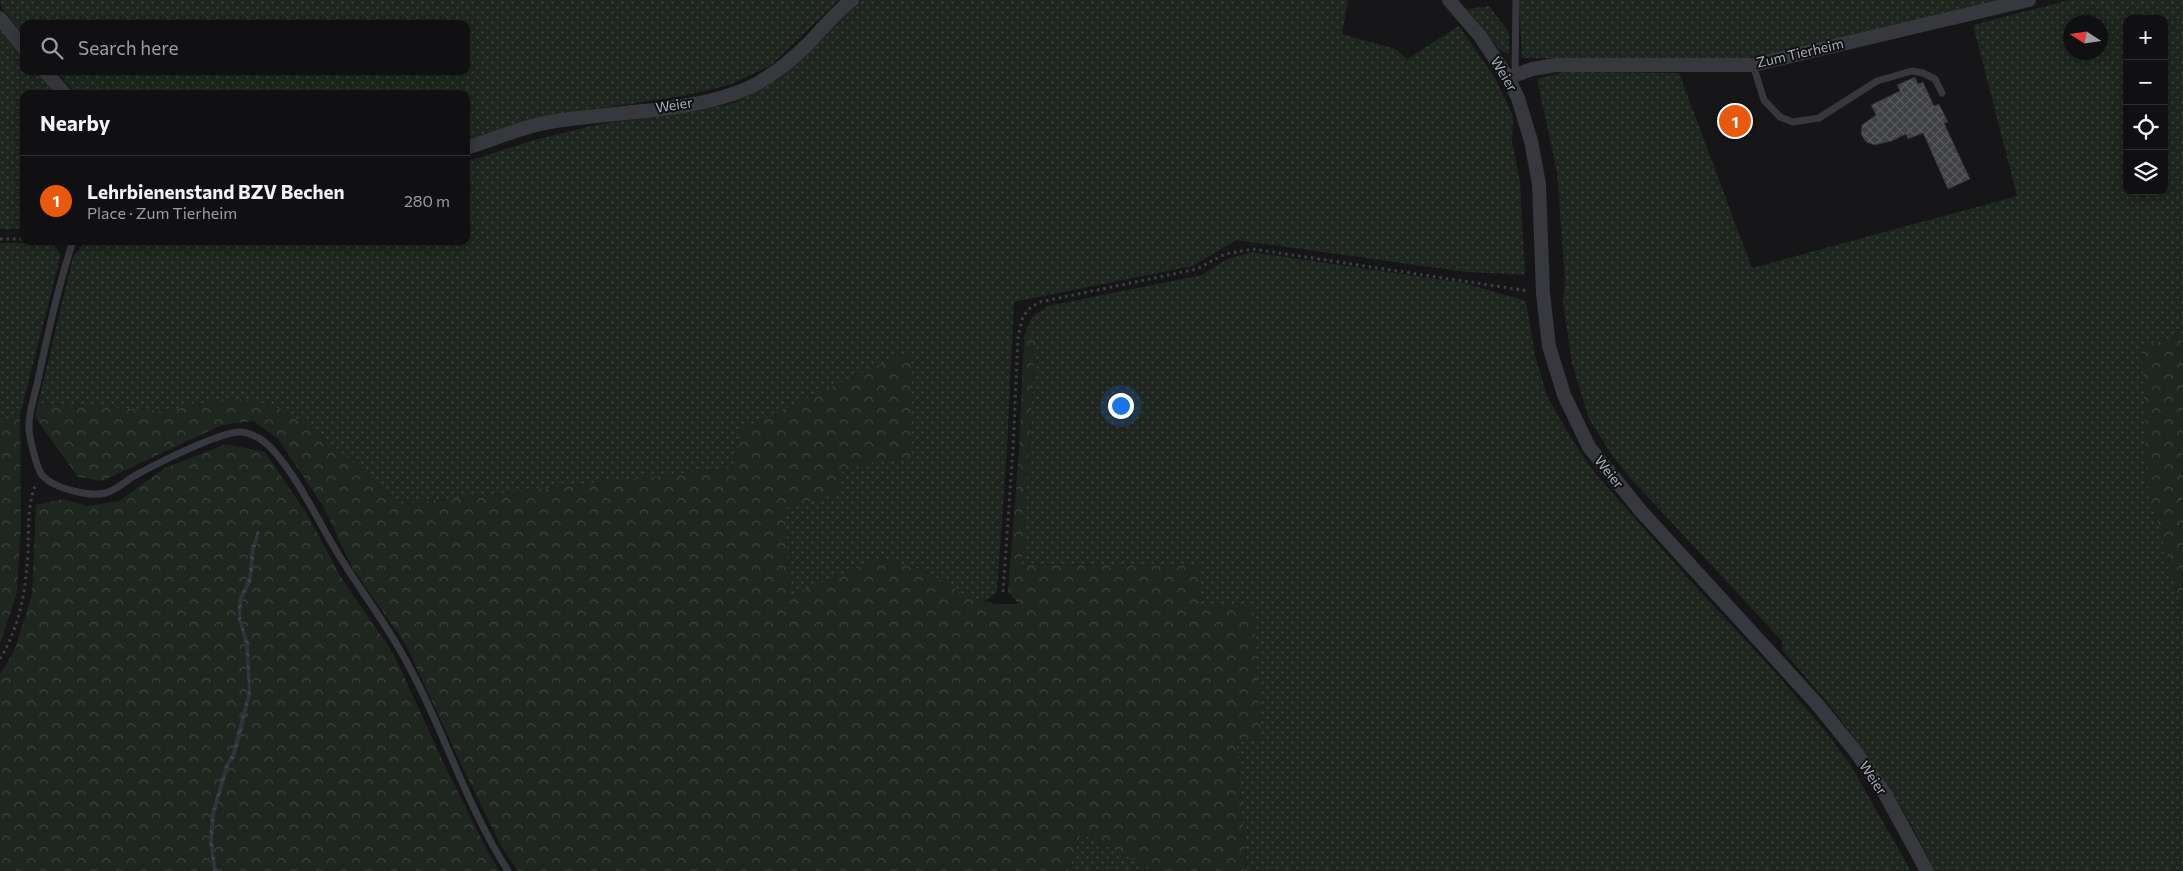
<!DOCTYPE html>
<html lang="en">
<head>
<meta charset="utf-8">
<style>
  :root { --surface:#101012; --page:#19191b; --text:#f1f3f6; --muted:#9c9d9f; --line:#303032; --accent:#ea580c }
  body { margin:0; font-family:Commissioner,sans-serif; background:var(--page); color:var(--text) }
  .controls { position:absolute; right:15px; top:15px; display:grid; overflow:hidden; border-radius:10px; box-shadow:0 2px 12px #0003 }
  .controls button { width:45px; height:45px; display:grid; place-items:center; padding:0; border:0; border-bottom:1px solid var(--line); background:var(--surface); color:var(--text); font:25px sans-serif }
  .compass { position:absolute; left:2063px; top:15px; width:45px; height:45px; border-radius:50%; background:var(--surface); box-shadow:0 2px 12px #0003; rotate:282deg }
  .you { position:absolute; left:1120px; top:405px; width:18px; height:18px; margin:-12px; border:4px solid #fff; border-radius:50%; background:#1a73e8; box-shadow:0 0 0 8px #1a73e833 }
  .badge { display:grid; place-items:center; width:32px; height:32px; border-radius:50%; background:var(--accent); color:#fff; font-size:16px; font-weight:700 }
  .pin { position:absolute; translate:-50% -50%; border:2px solid #fff; box-shadow:0 1px 5px #0006 }
  .list { margin:0; padding:0; list-style:none }
  h2 { display:flex; justify-content:space-between; align-items:center; height:65px; margin:0; padding:0 20px; font-size:21px }
  h2 small { font-size:16px; font-weight:400; color:var(--muted) }
  .list li { display:grid; grid-template-columns:32px 1fr auto; gap:15px; align-items:center; box-sizing:border-box; height:90px; padding:0 20px; border-top:1px solid var(--line) }
  .list b { display:block; font-size:19px; white-space:nowrap }
  .list p { margin:0; font-size:16px; white-space:nowrap; color:var(--muted) }
  .list em { font-size:16px; font-style:normal; color:var(--muted) }
  .icon { flex:none; width:28px; height:28px; fill:none; stroke:currentColor; stroke-width:2; stroke-linecap:round; stroke-linejoin:round }
  .map { position:relative; flex:none; width:2183px; height:871px; overflow:hidden }
  .search { position:absolute; background:var(--surface); box-shadow:0 2px 12px #0003; left:20px; top:20px; width:450px; height:55px; display:flex; align-items:center; gap:12px; box-sizing:border-box; padding:0 18px; border-radius:10px; color:var(--muted); font-size:19px }
  .panel { position:absolute; background:var(--surface); box-shadow:0 2px 12px #0003; left:20px; top:90px; width:450px; height:155px; border-radius:10px }
  .map>svg:first-child { display:block }
  .grass { fill:url(#grass-dots); fill-rule:evenodd }
  .forest { fill:url(#forest-crowns) }
  .water { fill:url(#water-waves) }
  .building { fill:url(#building-cross-hatch); stroke:#303034 }
  .lines { fill:none; stroke-linecap:round; stroke-linejoin:round }
  .path { stroke:#3d3f44; stroke-width:3; stroke-dasharray:2.5 4; stroke-linecap:butt }
  .service { stroke:#37383d; stroke-width:7 }
  .minor { stroke:#37383d; stroke-width:14 }
  .labels { text-anchor:middle; stroke-width:4; stroke-linejoin:round; paint-order:stroke }
  .street-label { font-size:14px; fill:#a8adb8; stroke:#111113 }
</style>
</head>
<body>
<div class="map">
<svg width="2183" height="871" viewBox="0 0 2183 871">
  <defs>
    <pattern id="grass-dots" width="8" height="8" patternUnits="userSpaceOnUse" patternTransform="scale(1.25)"><rect width="8" height="8" fill="#1e261f"/><path d="M2 2h.1M6 6h.1" fill="none" stroke="#3c433d" stroke-width="1.8" stroke-linecap="round"/></pattern>
    <pattern id="forest-crowns" width="20" height="18" patternUnits="userSpaceOnUse" patternTransform="scale(1.25)"><rect width="20" height="18" fill="#1e261f"/><path d="M2 6a3 3 0 1 1 6 0M12 15a3 3 0 1 1 6 0" fill="none" stroke="#3c433d"/></pattern>
    <pattern id="water-waves" width="16" height="10" patternUnits="userSpaceOnUse" patternTransform="scale(1.25)"><rect width="16" height="10" fill="#2c353c"/><path d="M0 5q4-4 8 0t8 0" fill="none" stroke="#485056"/></pattern>
    <pattern id="building-cross-hatch" width="8" height="8" patternUnits="userSpaceOnUse" patternTransform="scale(1.25)"><rect width="8" height="8" fill="#404145"/><path d="M0 0l8 8M0 8l8-8" fill="none" stroke="#595a5e"/></pattern>
  </defs>
  <rect width="100%" height="100%" fill="#161618"/>
  <!-- grass -->
  <path class="grass" d="M0 0H839L770 66 729 85 683 96 536 118 466 141V94H76L56 71H466V24H24V36L2 8Z
    M861 0H1348L1342 34 1396 49 1407 59 1459 26 1495 78 1513 116 1512 142 1520 182 1525 275 1467 272 1236 240 1193 266 1014 302 1007 449 997 592 984 601 968 597 925 571 881 558 789 597 785 508 838 493 735 468 401 504 310 426 227 398 168 411 38 403 73 257 83 244 88 241H139V245L154 244V241H466V162L531 141 600 124 684 113 734 103 777 80Z
    M1519 0H2015L1757 57 1720 60 1522 58Z
    M2069 0H2183V334L2142 347 2148 488 2183 613V871H1935C1896 789 1844 719 1783 651L1782 641 1631 479 1612 455 1589 419 1572 363 1563 301 1565 281 1557 172 1537 79 1564 72 1679 73 1752 268 2017 196 1973 25ZM2127 19H2164V191H2127ZM2070 22H2100V52H2070Z
    M1489 6 1509 32V54L1501 51 1467 9Z
    M0 28 24 56V71H37L56 94H24V229H0Z
    M0 243H52L61 254 20 415 0 423Z
    M1252 252 1464 283 1526 301 1535 355 1547 396 1574 443 1595 473 1685 575 1775 672 1826 732 1850 764 1911 871H1247L1236 742 1261 739 1200 606V566L1022 564 1036 335H1024L1032 317 1048 306 1202 275 1227 259Z
    M1081 833 1156 871H1069Z"/>
  <!-- forest -->
  <path class="forest" d="M2183 334V613L2148 488 2142 347Z
    M1024 335H1036L1022 564 1200 566V606L1253 607 1262 739 1236 742 1247 871H1156L1081 833 1069 871H518L501 846 461 764 406 645 353 569 323 506 278 439 253 421 222 425 102 481 78 477 35 417 38 403 168 411 227 398 271 404 310 426 401 504 735 468 741 429 911 350 912 457 843 467 839 493 785 508 789 596 881 558 925 571 968 597 996 604H1019L1008 592 1019 450Z
    M20 415 21 526 17 592 0 644V423Z
    M226 444 265 452 307 514 341 577 393 653 448 772 488 852 500 871H217L213 842 215 814 229 766 235 757 243 728 251 693 249 643 241 619 242 601 252 580 255 549 260 532 257 531 251 548 248 579 238 600V619L245 644 248 692 231 755 225 765 211 814 209 842 213 871H0V674L15 649 32 594 36 505 63 499 88 506 119 501 165 468Z"/>
  <!-- water -->
  <path class="water" d="M257 531 260 532 255 549 252 580 242 601 241 619 249 643 251 693 243 728 235 757 229 766 215 814 213 842 217 871H213L209 842 211 814 225 765 231 755 248 692 245 644 238 619V600L248 579 251 548Z"/>
  <!-- building -->
  <path class="building" d="M1915 77 1918 84 1923 82 1934 106 1939 104 1948 122 1944 123 1970 179 1948 189 1923 133 1908 139 1906 134 1892 141 1874 145 1866 142 1861 134 1862 125 1876 115 1871 105 1900 91 1897 85Z
    M1741 105 1751 126 1739 132 1735 125 1725 130 1718 117Z"/>
  <g class="lines">
    <!-- path -->
    <path class="path" d="M0 239H24
      M1003 592 1013 449 1018 337 1023 316 1030 308 1040 302 1197 269 1225 254 1253 249 1529 291
      M0 659C20 626 26 590 28 552 29 528 27 505 36 483"/>
    <!-- service -->
    <path class="service" d="M1753 65 1764 100 1780 117 1793 122 1819 118 1877 81 1912 71 1923 73 1935 79 1942 93
      M1515 74 1516 0
      M73 241C58 287 48 333 38 380 35 395 28 413 29 428 29 437 37 469 42 475 54 489 94 499 111 491 120 487 127 480 136 475 156 464 219 432 240 432 247 432 253 435 259 438 285 454 315 514 331 542 352 579 379 613 400 650 441 721 464 802 508 871"/>
    <!-- minor -->
    <path class="minor" d="M1449 0 1480 36 1508 78 1518 98 1531 141 1539 184 1543 293 1549 346 1564 395 1589 447 1640 510 1817 704 1856 752 1885 794 1927 871
      M0 18 24 48
      M45 71 65 94
      M1508 78 1532 69 1556 65H1753L2029 0
      M466 148C493 140 523 126 550 122 612 111 704 113 758 83 777 72 794 58 809 43 823 28 836 12 852 0"/>
  </g>
  <g class="labels">
    <!-- street labels -->
    <g class="street-label">
      <text transform="translate(1800 53) rotate(-13)" y="5">Zum Tierheim</text>
      <text transform="translate(1504 74) rotate(59)" y="5">Weier</text>
      <text transform="translate(674 105) rotate(-9)" y="5">Weier</text>
      <text transform="translate(1609 472) rotate(51)" y="5">Weier</text>
      <text transform="translate(1873 778) rotate(56)" y="5">Weier</text>
    </g>
  </g>
</svg>
<div class="controls">
<button>+</button>
<button>−</button>
<button><svg class="icon" aria-label="locate" viewBox="0 0 24 24"><circle cx="12" cy="12" r="6"/><path d="M12 2v4M12 18v4M2 12h4M18 12h4"/></svg></button>
<button><svg class="icon" aria-label="layers" viewBox="0 0 24 24"><path d="M12 4l9 5-9 5-9-5zM3 14l9 5 9-5"/></svg></button>
</div>
<svg class="compass" viewBox="-18 -18 36 36"><path d="M0-13l5 13h-10z" fill="#e53935"/><path d="M0 13l5-13h-10z" fill="#9c9d9f"/></svg>
<div class="you"></div>
<div class="pin badge" style="left:1735px;top:121px">1</div>
<div class="search"><svg class="icon" aria-label="search" viewBox="0 0 24 24"><circle cx="10" cy="10" r="6"/><path d="M15 15l6 6"/></svg>Search here</div>
<section class="panel">
<h2>Nearby<small></small></h2>
<ul class="list">
<li><span class="badge">1</span><div><b>Lehrbienenstand BZV Bechen</b><p>Place · Zum Tierheim</p></div><em>280 m</em></li>
</ul>
</section>
</div>
</body>
</html>
